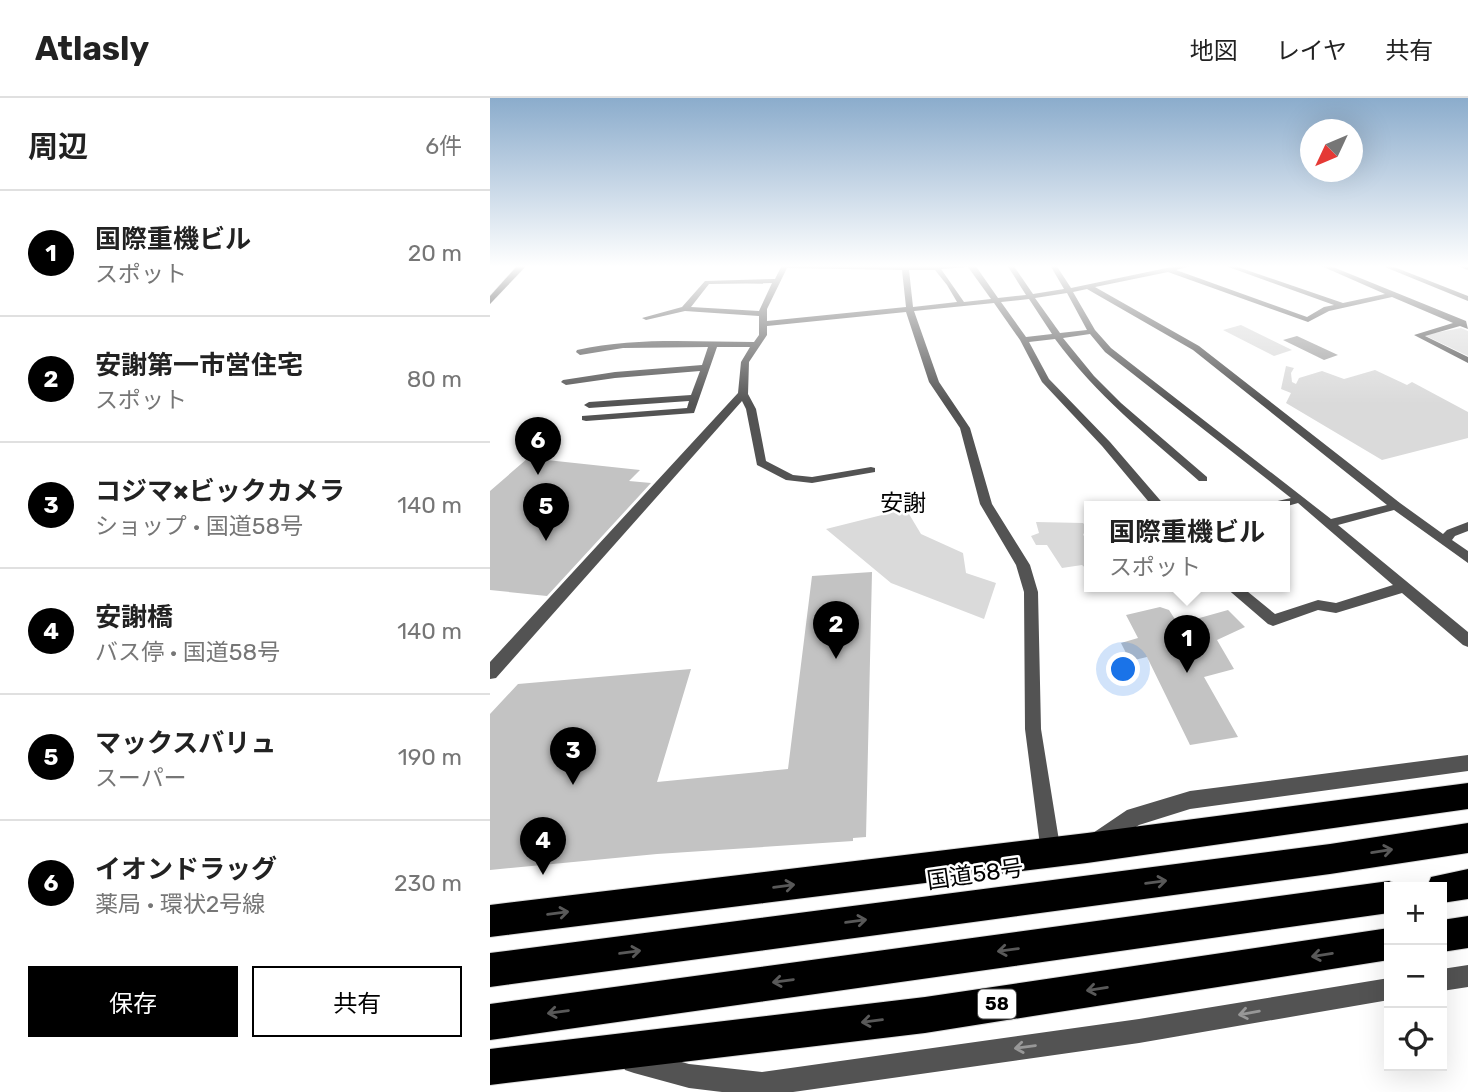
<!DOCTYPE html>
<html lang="ja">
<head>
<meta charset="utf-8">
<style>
  :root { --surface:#fff; --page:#f6f6f6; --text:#222; --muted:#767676; --line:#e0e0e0; --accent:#000 }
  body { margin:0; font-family:Rubik,"Noto Sans JP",sans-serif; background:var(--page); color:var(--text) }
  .controls { position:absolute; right:21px; bottom:21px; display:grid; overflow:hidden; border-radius:0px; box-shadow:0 7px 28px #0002 }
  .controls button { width:63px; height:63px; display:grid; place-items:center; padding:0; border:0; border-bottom:2px solid var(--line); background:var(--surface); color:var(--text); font:35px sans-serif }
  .compass { position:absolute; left:810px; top:21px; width:63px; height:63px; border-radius:50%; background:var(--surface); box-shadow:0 7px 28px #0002; rotate:226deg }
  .you { position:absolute; left:634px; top:572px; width:24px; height:24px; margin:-18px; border:5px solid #fff; border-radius:50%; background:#1a73e8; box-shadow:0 0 0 10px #1a73e833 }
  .badge { display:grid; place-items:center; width:46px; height:46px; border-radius:50%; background:var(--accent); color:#fff; font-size:23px; font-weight:700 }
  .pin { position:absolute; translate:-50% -58px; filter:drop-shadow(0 2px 4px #0008) }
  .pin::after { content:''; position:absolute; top:37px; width:24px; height:21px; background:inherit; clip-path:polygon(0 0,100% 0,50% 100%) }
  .popup { position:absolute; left:594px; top:403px; width:206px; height:91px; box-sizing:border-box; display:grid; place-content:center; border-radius:0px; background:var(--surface); filter:drop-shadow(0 2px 5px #0005); font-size:23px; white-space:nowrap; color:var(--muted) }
  .popup b { font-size:26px; color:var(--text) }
  .popup::after { content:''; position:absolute; left:50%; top:100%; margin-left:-14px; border:14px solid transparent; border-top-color:var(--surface) }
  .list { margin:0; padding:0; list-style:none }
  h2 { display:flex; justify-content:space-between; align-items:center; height:91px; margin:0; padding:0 28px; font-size:30px }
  h2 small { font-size:23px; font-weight:400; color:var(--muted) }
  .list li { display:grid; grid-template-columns:46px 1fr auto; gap:21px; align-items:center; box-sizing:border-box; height:126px; padding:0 28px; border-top:2px solid var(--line) }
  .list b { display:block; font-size:26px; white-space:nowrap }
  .list p { margin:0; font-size:23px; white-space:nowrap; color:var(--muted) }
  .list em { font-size:23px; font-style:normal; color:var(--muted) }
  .actions { display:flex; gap:14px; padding:21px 28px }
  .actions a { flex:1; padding:16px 0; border:2px solid var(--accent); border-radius:0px; text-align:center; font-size:24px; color:var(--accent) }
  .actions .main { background:var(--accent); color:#fff }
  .icon { flex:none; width:38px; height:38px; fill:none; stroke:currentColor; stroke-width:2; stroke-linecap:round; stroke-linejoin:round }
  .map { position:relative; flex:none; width:978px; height:994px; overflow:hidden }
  header { display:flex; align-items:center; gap:42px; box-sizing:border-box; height:98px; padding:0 35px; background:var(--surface); border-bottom:2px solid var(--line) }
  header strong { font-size:33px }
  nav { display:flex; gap:38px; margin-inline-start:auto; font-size:24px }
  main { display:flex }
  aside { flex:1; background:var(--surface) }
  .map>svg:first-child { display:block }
  .green { fill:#dadada }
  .water { fill:#a1a1a1 }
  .building { fill:#c3c3c3 }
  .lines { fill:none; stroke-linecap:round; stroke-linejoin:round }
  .primary-casing { stroke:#dbdbdb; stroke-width:1 }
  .highway-casing { stroke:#dbdbdb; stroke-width:2 }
  .street { fill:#535353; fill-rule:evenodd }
  .primary { fill:#000; fill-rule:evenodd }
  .highway { fill:#000; fill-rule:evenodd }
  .oneway { stroke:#595959 }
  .oneway2 { stroke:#989898 }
  .labels { text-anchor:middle; stroke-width:5; stroke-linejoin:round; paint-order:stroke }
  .shield { fill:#fff; stroke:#4c4c4c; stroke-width:2 }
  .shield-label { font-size:18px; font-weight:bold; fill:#000 }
  .quarter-label { font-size:23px; fill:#000; stroke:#fff }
  .near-street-label { font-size:23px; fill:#000; stroke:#fff }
</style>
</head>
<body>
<header>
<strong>Atlasly</strong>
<nav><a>地図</a><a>レイヤ</a><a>共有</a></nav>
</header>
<main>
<aside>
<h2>周辺<small>6件</small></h2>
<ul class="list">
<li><span class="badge">1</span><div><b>国際重機ビル</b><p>スポット</p></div><em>20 m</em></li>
<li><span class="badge">2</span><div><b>安謝第一市営住宅</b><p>スポット</p></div><em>80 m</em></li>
<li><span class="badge">3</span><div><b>コジマ×ビックカメラ</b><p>ショップ · 国道58号</p></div><em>140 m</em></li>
<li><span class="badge">4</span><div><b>安謝橋</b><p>バス停 · 国道58号</p></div><em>140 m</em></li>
<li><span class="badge">5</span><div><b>マックスバリュ</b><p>スーパー</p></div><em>190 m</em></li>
<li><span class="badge">6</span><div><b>イオンドラッグ</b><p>薬局 · 環状2号線</p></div><em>230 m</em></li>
</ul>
<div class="actions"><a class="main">保存</a><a>共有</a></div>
</aside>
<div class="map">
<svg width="978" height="994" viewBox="0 0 978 994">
  <rect width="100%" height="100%" fill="#fff"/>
  <!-- green -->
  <path class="green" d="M751 227 802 252 784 258 733 232Z
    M971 230 978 233V258L934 237Z
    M796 268 804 270 801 275 802 284 806 286 809 280 832 273 854 281 885 272 917 287 922 284 978 314V340L892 362 796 305 801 295 791 291Z
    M416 411 431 436 473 455 476 475 506 485 494 521 401 485 336 431Z
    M546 424 593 425 597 429 593 437 599 442V473L592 467 572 470 557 447H546L541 438 549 435Z"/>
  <!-- water -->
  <path class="water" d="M807 238 848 257 834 262 793 242Z"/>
  <!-- building -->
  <path class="building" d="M38 360 150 372 139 383 161 385 57 498 0 492V393Z
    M382 474 376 739 363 740V743L167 756 0 772V616L28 586 201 571 167 684 298 671 322 478Z
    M670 509 679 512 688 526 738 512 755 529 727 542 744 571 714 579 748 639 700 647 657 559 640 563 631 545 648 540 636 517Z"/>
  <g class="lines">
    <!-- primary casing -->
    <g class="primary-casing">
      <path id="primary" d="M28 167H37L0 206V198Z"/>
    </g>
    <!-- highway casing -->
    <g class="highway-casing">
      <path id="highway" d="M978 685V711L597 765 0 839V807L597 735Z
        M978 725V755L840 776 0 889V855L840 746Z
        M978 771V801L952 805V789H937L941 779Z
        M899 783 911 789H899V815L0 942V906Z
        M978 818V850L952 854V822Z
        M899 830V862L435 935 0 987V951L435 899Z"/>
    </g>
    <!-- street -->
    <path class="street" d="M292 167H485L508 200 536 197 517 167H523L543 196 574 191 560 167H566L581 190 691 167H703L686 172 817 219 834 209 844 207 733 167H742L853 205 895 196 829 167H838L976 223 978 231 970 228 935 238 978 259V265L924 237 963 225 902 199 839 213 818 224 678 174 605 189 709 248 910 405 953 436 957 432 978 424V433L965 438 962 442 978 453V465L904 412 848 427 978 534V549L973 547 912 495 846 515 828 512 783 528 778 526 735 489H752L785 516 828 502 846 505 903 487 808 405 794 409H773L775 406 801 400 615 254 600 236 573 240 604 278 631 305 717 379V383H709C658 338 606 297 565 241L539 244 559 281 620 344 676 409H663L612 348 552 284 530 242 504 205 424 213 449 284 480 330 502 406 540 467 548 494 551 631 571 755 568 762 561 765 554 762 551 755 535 631 534 494 526 467 490 406 470 330 439 284 416 214 277 228V237L259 264 258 296 266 311 276 363 303 377 322 379 381 369 385 370V374L322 385 296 382 267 367 256 311 252 303 6 580 0 581V564L248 295 251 264 260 249H227L204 315 96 323 92 322V318L197 310 199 303 99 310 94 307 99 304 201 297 210 273 125 280 76 287 71 284 73 282 125 274 212 267 218 249 133 250 90 257 86 254 87 252C145 239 205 244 264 244L269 237V218L195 213 156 222 152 220 192 209 215 183 285 181ZM478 169 501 201 474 204 451 171ZM297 170 412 172 416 209 277 223V211ZM419 172H445L457 187 467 204 423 209ZM282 185 269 213 201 209 219 186ZM597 191 703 252 897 407 841 421 621 250 605 232 583 194ZM577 195 597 232 570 235 545 200ZM539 201 562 236 536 239 511 204Z
      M890 167H899L978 198V203Z
      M966 167 978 168V172L967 168Z
      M978 657V673L700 711 649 727 610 752 603 749 600 742 603 735 637 712 700 693Z
      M978 867V889L952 893V871Z
      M899 880V902L649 945 303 994H232L199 990 144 975 135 972 132 963 135 954 144 951 199 966 272 974 649 921Z"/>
    <!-- primary -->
    <use href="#primary" class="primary"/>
    <!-- highway -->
    <use href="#highway" class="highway"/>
  </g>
  <!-- one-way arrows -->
  <defs><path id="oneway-shaft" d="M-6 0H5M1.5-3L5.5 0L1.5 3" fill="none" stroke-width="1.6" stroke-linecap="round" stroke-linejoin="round" transform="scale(1.75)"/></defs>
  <g class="oneway">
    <use href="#oneway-shaft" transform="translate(892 753) rotate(-9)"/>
    <use href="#oneway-shaft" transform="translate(666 784) rotate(-7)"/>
    <use href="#oneway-shaft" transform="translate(294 788) rotate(-7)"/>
    <use href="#oneway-shaft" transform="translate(68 815) rotate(-7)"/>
    <use href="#oneway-shaft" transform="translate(366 823) rotate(-8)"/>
    <use href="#oneway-shaft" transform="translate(518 852) rotate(172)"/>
    <use href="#oneway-shaft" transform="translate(140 854) rotate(-8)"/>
    <use href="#oneway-shaft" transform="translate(832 857) rotate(171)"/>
    <use href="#oneway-shaft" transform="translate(293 883) rotate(172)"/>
    <use href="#oneway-shaft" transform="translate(607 891) rotate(171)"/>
    <use href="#oneway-shaft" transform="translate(68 914) rotate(172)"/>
    <use href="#oneway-shaft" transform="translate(382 923) rotate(173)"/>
  </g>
  <g class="oneway2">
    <use href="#oneway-shaft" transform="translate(759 915) rotate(170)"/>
    <use href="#oneway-shaft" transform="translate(535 949) rotate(172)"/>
  </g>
  <!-- sky -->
  <linearGradient id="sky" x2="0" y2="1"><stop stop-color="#8baccc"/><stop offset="0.55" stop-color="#fff"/><stop offset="1" stop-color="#fff" stop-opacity="0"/></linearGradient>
  <rect width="978" height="306" fill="url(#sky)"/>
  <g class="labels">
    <!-- shield labels -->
    <rect class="shield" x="488" y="891.5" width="38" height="29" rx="5"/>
    <g class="shield-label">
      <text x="507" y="912">58</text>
    </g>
    <!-- quarter labels -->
    <g class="quarter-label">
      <text x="413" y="413">安謝</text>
    </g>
    <!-- near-street labels -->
    <g class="near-street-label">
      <text transform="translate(485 776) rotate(-8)" y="8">国道58号</text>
    </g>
  </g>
</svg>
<div class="controls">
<button>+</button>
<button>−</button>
<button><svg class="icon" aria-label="locate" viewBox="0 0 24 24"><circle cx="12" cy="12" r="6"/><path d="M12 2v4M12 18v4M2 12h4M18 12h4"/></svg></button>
</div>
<svg class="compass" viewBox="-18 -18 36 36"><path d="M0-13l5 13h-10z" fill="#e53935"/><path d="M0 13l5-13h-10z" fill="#767676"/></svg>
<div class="you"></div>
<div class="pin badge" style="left:697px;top:575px">1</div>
<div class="popup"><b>国際重機ビル</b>スポット</div>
<div class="pin badge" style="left:346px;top:561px">2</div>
<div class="pin badge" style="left:83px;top:687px">3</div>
<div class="pin badge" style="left:53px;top:777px">4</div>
<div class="pin badge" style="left:56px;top:443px">5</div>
<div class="pin badge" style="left:48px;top:377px">6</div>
</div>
</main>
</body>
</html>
